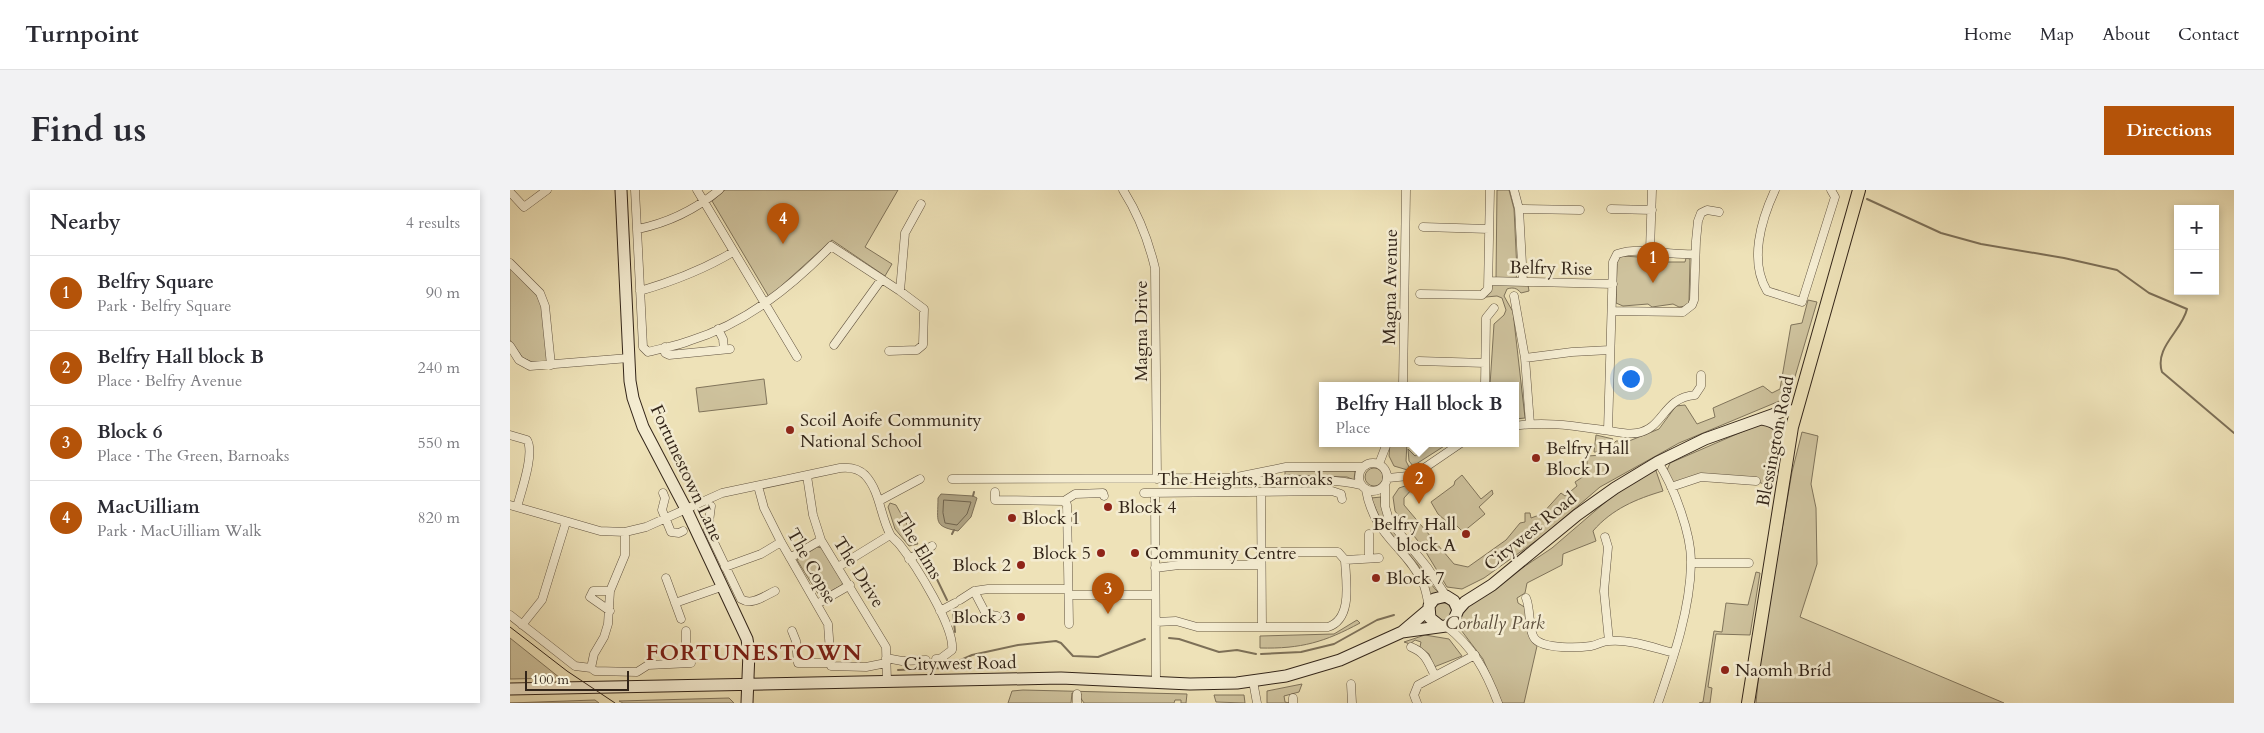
<!DOCTYPE html>
<html lang="en">
<head>
<meta charset="utf-8">
<style>
  :root { --surface:#fff; --page:#f2f2f3; --text:#2b2b33; --muted:#7c7c81; --line:#e1e1e2; --accent:#b45309 }
  body { margin:0; font-family:Cardo,serif; background:var(--page); color:var(--text) }
  .controls { position:absolute; right:15px; top:15px; display:grid; overflow:hidden; border-radius:0px; box-shadow:0 2px 8px #0003 }
  .controls button { width:45px; height:45px; display:grid; place-items:center; padding:0; border:0; border-bottom:1px solid var(--line); background:var(--surface); color:var(--text); font:25px sans-serif }
  .scale { position:absolute; left:15px; bottom:12px; width:104px; box-sizing:border-box; padding-left:5px; border:2px solid #332519; border-top:0; font-size:14px; line-height:18px; white-space:nowrap; color:#332519; -webkit-text-stroke:4px #f4ecd1; paint-order:stroke }
  .you { position:absolute; left:1120px; top:188px; width:18px; height:18px; margin:-12px; border:4px solid #fff; border-radius:50%; background:#1a73e8; box-shadow:0 0 0 8px #1a73e833 }
  .badge { display:grid; place-items:center; width:32px; height:32px; border-radius:50%; background:var(--accent); color:#fff; font-size:16px; font-weight:700 }
  .pin { position:absolute; translate:-50% -41px; filter:drop-shadow(0 1px 2px #0008) }
  .pin::after { content:''; position:absolute; top:26px; width:18px; height:15px; background:inherit; clip-path:polygon(0 0,100% 0,50% 100%) }
  .popup { position:absolute; left:809px; top:192px; width:200px; height:65px; box-sizing:border-box; display:grid; place-content:center; border-radius:0px; background:var(--surface); filter:drop-shadow(0 1px 4px #0005); font-size:16px; white-space:nowrap; color:var(--muted) }
  .popup b { font-size:19px; color:var(--text) }
  .popup::after { content:''; position:absolute; left:50%; top:100%; margin-left:-10px; border:10px solid transparent; border-top-color:var(--surface) }
  .list { margin:0; padding:0; list-style:none }
  h2 { display:flex; justify-content:space-between; align-items:center; height:65px; margin:0; padding:0 20px; font-size:21px }
  h2 small { font-size:16px; font-weight:400; color:var(--muted) }
  .list li { display:grid; grid-template-columns:32px 1fr auto; gap:15px; align-items:center; box-sizing:border-box; height:75px; padding:0 20px; border-top:1px solid var(--line) }
  .list b { display:block; font-size:19px; white-space:nowrap }
  .list p { margin:0; font-size:16px; white-space:nowrap; color:var(--muted) }
  .list em { font-size:16px; font-style:normal; color:var(--muted) }
  .map { position:relative; flex:none; width:1724px; height:513px; overflow:hidden; border-radius:0px }
  header { display:flex; align-items:center; gap:30px; box-sizing:border-box; height:70px; padding:0 25px; background:var(--surface); border-bottom:1px solid var(--line) }
  header strong { font-size:24px }
  nav { display:flex; gap:28px; margin-inline-start:auto; font-size:18px }
  .intro { display:flex; align-items:center; justify-content:space-between; box-sizing:border-box; height:120px; padding:0 30px }
  h1 { margin:0; font-size:35px }
  .button { padding:12px 22px; border-radius:0px; background:var(--accent); color:#fff; font-size:18px; font-weight:700 }
  main { display:flex; gap:30px; padding:0 30px }
  aside { flex:1; background:var(--surface); border-radius:0px; box-shadow:0 2px 8px #0003 }
  .map>svg:first-child { display:block }
  .green { fill:#cec29d; stroke:#80745b }
  .water { fill:#aea282; stroke:#7d7058 }
  .lines { fill:none; stroke-linecap:round; stroke-linejoin:round }
  .shore { stroke:#70644e; stroke-width:1 }
  .stream { stroke:#7d7058; stroke-width:2 }
  .street-casing { stroke:#625441; stroke-width:9 }
  .secondary-casing { stroke:#332519; stroke-width:13 }
  .primary-casing { stroke:#332519; stroke-width:14 }
  .street { stroke:#f4ecd1; stroke-width:8 }
  .secondary { stroke:#f4ecd1; stroke-width:11 }
  .primary { stroke:#eee2b8; stroke-width:12 }
  .tram { stroke:#332519; stroke-width:1 }
  .poi-dot { fill:#8f2418; stroke:#f4ecd1; stroke-width:2 }
  .labels { text-anchor:middle; stroke-width:5; stroke-linejoin:round; paint-order:stroke }
  .street-label { font-size:18px; fill:#332519; stroke:#f4ecd1 }
  .poi-label { font-size:18px; fill:#332519; stroke:#f4ecd1; text-anchor:start }
  .park-label { font-size:18px; font-style:italic; fill:#5a4c3a; stroke:#f4ecd1 }
  .district-label { font-size:22px; font-weight:bold; letter-spacing:1px; fill:#7a1f14; stroke:#f4ecd1 }
</style>
</head>
<body>
<header>
<strong>Turnpoint</strong>
<nav><a>Home</a><a>Map</a><a>About</a><a>Contact</a></nav>
</header>
<div class="intro"><h1>Find us</h1><a class="button">Directions</a></div>
<main>
<aside>
<h2>Nearby<small>4 results</small></h2>
<ul class="list">
<li><span class="badge">1</span><div><b>Belfry Square</b><p>Park · Belfry Square</p></div><em>90 m</em></li>
<li><span class="badge">2</span><div><b>Belfry Hall block B</b><p>Place · Belfry Avenue</p></div><em>240 m</em></li>
<li><span class="badge">3</span><div><b>Block 6</b><p>Place · The Green, Barnoaks</p></div><em>550 m</em></li>
<li><span class="badge">4</span><div><b>MacUilliam</b><p>Park · MacUilliam Walk</p></div><em>820 m</em></li>
</ul>
</aside>
<div class="map">
<svg width="1724" height="513" viewBox="0 0 1724 513">
  <rect width="100%" height="100%" fill="#eee2b8"/>
  <filter id="stains"><feTurbulence type="fractalNoise" baseFrequency=".004" numOctaves="4"/><feColorMatrix values="0 0 0 0 .2 0 0 0 0 .09 0 0 0 0 .02 0 0 0 .5 -.17"/></filter>
  <radialGradient id="worn" r=".72"><stop offset=".6" stop-color="#630" stop-opacity="0"/><stop offset="1" stop-color="#630" stop-opacity=".3"/></radialGradient>
  <!-- green -->
  <path class="green" d="M215 0H388L355 57 382 74 375 86 322 50 259 107 202 11Z
    M987 0H999L1004 19 1007 81 1006 90 1018 95 1019 101 1011 103C1007 98 1003 97 997 99L994 106 1003 122 1015 228 1005 229V195H980L984 134 994 125 996 120 992 108 987 106 976 107 986 89Z
    M1139 63 1154 67 1155 72H1175L1176 68 1180 69 1179 112 1176 116 1169 117 1163 114 1142 117 1138 114 1113 116 1106 113 1107 70 1112 66 1129 67Z
    M0 74 24 100 33 118 37 171 22 172 13 168 0 150Z
    M1298 110 1307 112 1279 207 1169 253 1090 297 1034 345 974 388 952 399 937 397 914 359 885 321 883 307 889 298 901 294 903 298 894 308V315L944 374 958 377 996 350 1010 333 1015 332V323H1020L1021 328 1032 324 1051 303 1055 306 1067 296 1065 292 1077 284V266L1093 265 1106 251H1119L1149 239 1166 216 1175 215 1187 234 1205 227 1203 218 1253 196 1262 203 1270 199 1281 135 1292 133Z
    M254 189 257 214 189 222 186 198Z
    M1250 234 1263 236 1273 246 1265 291 1260 296 1248 292 1191 289 1164 297 1157 280 1160 273Z
    M1292 242 1308 246 1301 294 1306 318 1307 374 1290 427 1494 513H1246L1251 460 1282 282Z
    M1086 245 1103 249 1092 262H1084Z
    M880 253H897L896 271 901 281 884 276 879 266Z
    M907 253H939L903 276 899 271 898 259 905 266 908 264Z
    M1145 278 1153 301C1126 309 1102 319 1083 341L1086 351 1053 364 1052 375 1017 393 1015 403 1007 408 1008 413 1016 418C1017 431 1015 448 1027 456L1014 513H992L973 469 951 440 948 431 951 419 1042 358 1106 303Z
    M855 287a9 9 0 1 1 18 0a9 9 0 1 1-18 0Z
    M775 281H845L844 290 837 287 775 285Z
    M952 285 971 309 982 300 983 304 969 317 975 324 953 342 945 334 938 337 934 333 936 331 928 324 921 312 944 295 945 291Z
    M871 307C870 334 895 352 909 372 916 382 919 394 928 402L920 407 916 390 908 375 872 333 861 308Z
    M380 313 386 315 408 354 399 356 385 339 378 317Z
    M307 357 312 358 333 391 332 395 310 407 287 370Z
    M1246 382 1250 383 1240 445 1206 444 1198 497 1202 498 1200 513H1189L1193 512 1204 441 1212 442 1216 413 1238 415Z
    M924 422a9 9 0 1 1 18 0a9 9 0 1 1-18 0Z
    M847 430 850 433C815 452 791 459 750 458V446L824 444Z
    M915 445 939 449 952 466 924 477 919 464 910 457 911 452 905 450 900 454 894 452Z
    M0 448 50 488 0 489Z
    M792 494 789 502 774 506 775 512 779 513H757V501Z
    M513 500 677 504 676 513H671V510H665L664 513H574L570 507 571 504 562 503 561 513H498L502 501Z
    M704 505H734L735 513 706 512Z
    M219 508 224 513H113L109 511Z
    M85 510 89 513H0Z"/>
  <!-- water -->
  <path class="water" d="M431 304 463 306 467 308 461 327 448 341C423 336 428 332 428 308Z"/>
  <g class="lines">
    <!-- shore -->
    <path class="shore" d="M434 310 461 312 457 324 447 335 435 333 433 323Z"/>
    <!-- stream -->
    <path class="stream" d="M1357 9 1431 43 1471 54 1554 68 1607 80 1639 103 1677 119C1672 141 1644 157 1652 182L1724 243
      M463 306 464 302
      M442 344 444 340
      M422 379 437 410
      M443 422 445 442
      M659 448 669 449 709 462 727 460 746 464
      M751 464 791 462 824 454 867 430 884 425
      M388 480 433 478 462 465 508 455 546 451 551 453 563 466 588 467 635 449"/>
    <!-- street casing -->
    <g class="street-casing">
      <path id="street" d="M125 0 133 157 138 162C152 158 166 156 179 151 235 134 281 97 321 56L390 101 414 119 413 155 407 160 379 161
        M187 0 287 167
        M613 0C629 25 638 49 645 78L647 289
        M1004 0 1009 19 1013 92
        M1265 0C1251 30 1239 71 1257 101L1292 112 1325 7 1321 0
        M0 2 14 17 37 0
        M1009 19 1070 20
        M1101 19 1142 20
        M913 37 979 39
        M128 39C157 33 186 19 209 0
        M1140 60 1142 0
        M0 73 30 103 35 116 41 175
        M979 91 1103 94
        M130 101C164 91 193 80 223 62
        M390 101 395 43 411 14
        M910 104 972 105 978 99 980 0
        M1004 106 1015 168 1020 234
        M1102 121 1173 122 1182 115 1184 110 1186 51 1188 31 1191 23 1197 20 1209 22
        M208 139 213 149 214 159
        M324 155 371 90
        M0 156 9 170 20 176 119 168
        M155 157V163L159 165 220 159
        M1015 168 1062 162 1100 160
        M909 171 975 173
        M893 195 896 0
        M975 195 976 128 984 118
        M1005 236C1034 231 1064 236 1093 240 1104 241 1115 245 1127 243 1155 238 1152 208 1185 205L1191 196V185
        M1098 240 1103 72 1107 64C1132 56 1158 66 1184 64
        M0 245 17 250C25 263 11 302 7 317
        M849 287a14 14 0 1 1 28 0a14 14 0 1 1-28 0Z
        M869 274 877 253
        M297 286 303 325 311 350 376 457 377 492
        M722 288 776 277H853
        M878 288 898 286 907 283 951 253
        M442 289 720 288C764 295 808 285 851 295
        M248 296 254 318 271 352 318 434 321 476 356 477 376 473
        M875 296V316L879 330 917 377 936 406
        M1161 297 1191 287 1246 291
        M856 300C864 346 895 356 913 393 916 400 917 408 919 416
        M485 302V310L554 311
        M751 302 752 437
        M153 303 155 308 152 320 161 342 169 343 173 341
        M634 303 822 301 831 304 832 309
        M645 303 646 491
        M369 311 410 289
        M554 311 557 315 559 434
        M554 311 565 304 593 303 594 306
        M0 315 90 341 115 342 136 337 212 303 330 278C339 277 348 278 355 285 370 301 370 325 380 344 382 348 387 351 390 355 405 374 445 437 442 460L430 469H426
        M201 316 198 340 231 409C242 416 254 406 265 401
        M1095 347 1098 357 1094 401 1099 451
        M751 362H828L835 370
        M280 368 311 350
        M859 368V344
        M399 369 422 356
        M1181 373H1239
        M215 377 251 364 271 352
        M328 377 380 345
        M645 378 669 375H751
        M156 388 171 429
        M464 401 476 424 487 426
        M559 405H645
        M1016 408C1021 419 1018 441 1025 449 1034 459 1068 458 1081 456 1087 455 1093 451 1099 451 1120 449 1144 458 1164 463
        M450 410 464 401 478 399H558
        M165 413 211 397
        M307 414 340 395
        M100 421 80 407 83 401H100
        M430 421 445 413
        M0 425 65 476 81 478 85 481 127 482 138 475 181 473
        M646 432 666 431 687 437H818C843 429 836 391 835 370L869 368
        M12 435 32 410 56 332
        M936 436C963 457 976 481 988 513
        M176 441V473
        M282 441 286 451 288 473H319
        M901 457C916 463 918 472 925 486
        M376 468 392 471 416 470
        M81 478 84 464 94 447 98 434 100 401 115 365V342
        M743 491 747 513
        M841 494 842 513
        M783 508V513
        M567 513V504
        M907 513 904 505 908 495 965 465
        M1148 513C1163 469 1180 421 1181 374 1182 345 1164 297 1148 272"/>
    </g>
    <!-- secondary casing -->
    <g class="secondary-casing">
      <path id="secondary" d="M111 0 120 191 123 208 133 237 176 319 237 449 239 462 237 513
        M1252 229C1269 232 1276 240 1277 258
        M948 420 955 412 982 395 1067 325 1105 298 1148 272 1195 249 1276 220 1286 222
        M892 442 936 436 943 432 948 420 944 411 936 406 924 409 919 416 920 428 930 436
        M0 499 551 488 680 494 727 493 776 486 830 470 892 442 918 420"/>
    </g>
    <!-- primary casing -->
    <g class="primary-casing">
      <path id="primary" d="M1238 513 1282 237 1349 0"/>
    </g>
    <!-- street -->
    <use href="#street" class="street"/>
    <!-- secondary -->
    <use href="#secondary" class="secondary"/>
    <!-- primary -->
    <use href="#primary" class="primary"/>
    <!-- tram -->
    <path class="tram" d="M0 437 57 481 105 513"/>
  </g>
  <!-- markers -->
  <g class="poi-dot">
    <circle cx="280" cy="240" r="5"/>
    <circle cx="1026" cy="268" r="5"/>
    <circle cx="598" cy="317" r="5"/>
    <circle cx="502" cy="328" r="5"/>
    <circle cx="956" cy="344" r="5"/>
    <circle cx="591" cy="363" r="5"/>
    <circle cx="625" cy="363" r="5"/>
    <circle cx="511" cy="375" r="5"/>
    <circle cx="866" cy="388" r="5"/>
    <circle cx="511" cy="427" r="5"/>
    <circle cx="1215" cy="480" r="5"/>
  </g>
  <g class="labels">
    <!-- street labels -->
    <g class="street-label">
      <text transform="translate(1041 78) rotate(1)" y="6">Belfry Rise</text>
      <text transform="translate(880 97) rotate(-89)" y="6">Magna Avenue</text>
      <text transform="translate(631 141) rotate(-90)" y="6">Magna Drive</text>
      <text transform="translate(1265 251) rotate(-79)" y="6">Blessington Road</text>
      <text transform="translate(177 283) rotate(65)" y="6">Fortunestown Lane</text>
      <text x="735" y="295">The Heights, Barnoaks</text>
      <text transform="translate(1020 341) rotate(-39)" y="6">Citywest Road</text>
      <text transform="translate(409 356) rotate(59)" y="6">The Elms</text>
      <text transform="translate(302 376) rotate(61)" y="6">The Copse</text>
      <text transform="translate(349 382) rotate(58)" y="6">The Drive</text>
      <text transform="translate(450 473) rotate(-1)" y="6">Citywest Road</text>
    </g>
    <!-- poi labels -->
    <g class="poi-label">
      <text x="290" y="236">Scoil Aoife Community<tspan x="290" dy="21">National School</tspan></text>
      <text x="1036" y="264">Belfry Hall<tspan x="1036" dy="21">Block D</tspan></text>
      <text x="608" y="323">Block 4</text>
      <text x="512" y="334">Block 1</text>
      <text x="946" y="340" text-anchor="end">Belfry Hall<tspan x="946" dy="21">block A</tspan></text>
      <text x="581" y="369" text-anchor="end">Block 5</text>
      <text x="635" y="369">Community Centre</text>
      <text x="501" y="381" text-anchor="end">Block 2</text>
      <text x="876" y="394">Block 7</text>
      <text x="501" y="433" text-anchor="end">Block 3</text>
      <text x="1225" y="486">Naomh Bríd</text>
    </g>
    <!-- park labels -->
    <g class="park-label">
      <text x="985" y="439">Corbally Park</text>
    </g>
    <!-- district labels -->
    <g class="district-label">
      <text x="244" y="470">FORTUNESTOWN</text>
    </g>
  </g>
  <rect width="100%" height="100%" filter="url(#stains)"/>
  <rect width="100%" height="100%" fill="url(#worn)"/>
</svg>
<div class="controls">
<button>+</button>
<button>−</button>
</div>
<div class="scale">100 m</div>
<div class="you"></div>
<div class="pin badge" style="left:1143px;top:93px">1</div>
<div class="pin badge" style="left:909px;top:314px">2</div>
<div class="popup"><b>Belfry Hall block B</b>Place</div>
<div class="pin badge" style="left:598px;top:424px">3</div>
<div class="pin badge" style="left:273px;top:54px">4</div>
</div>
</main>
</body>
</html>
